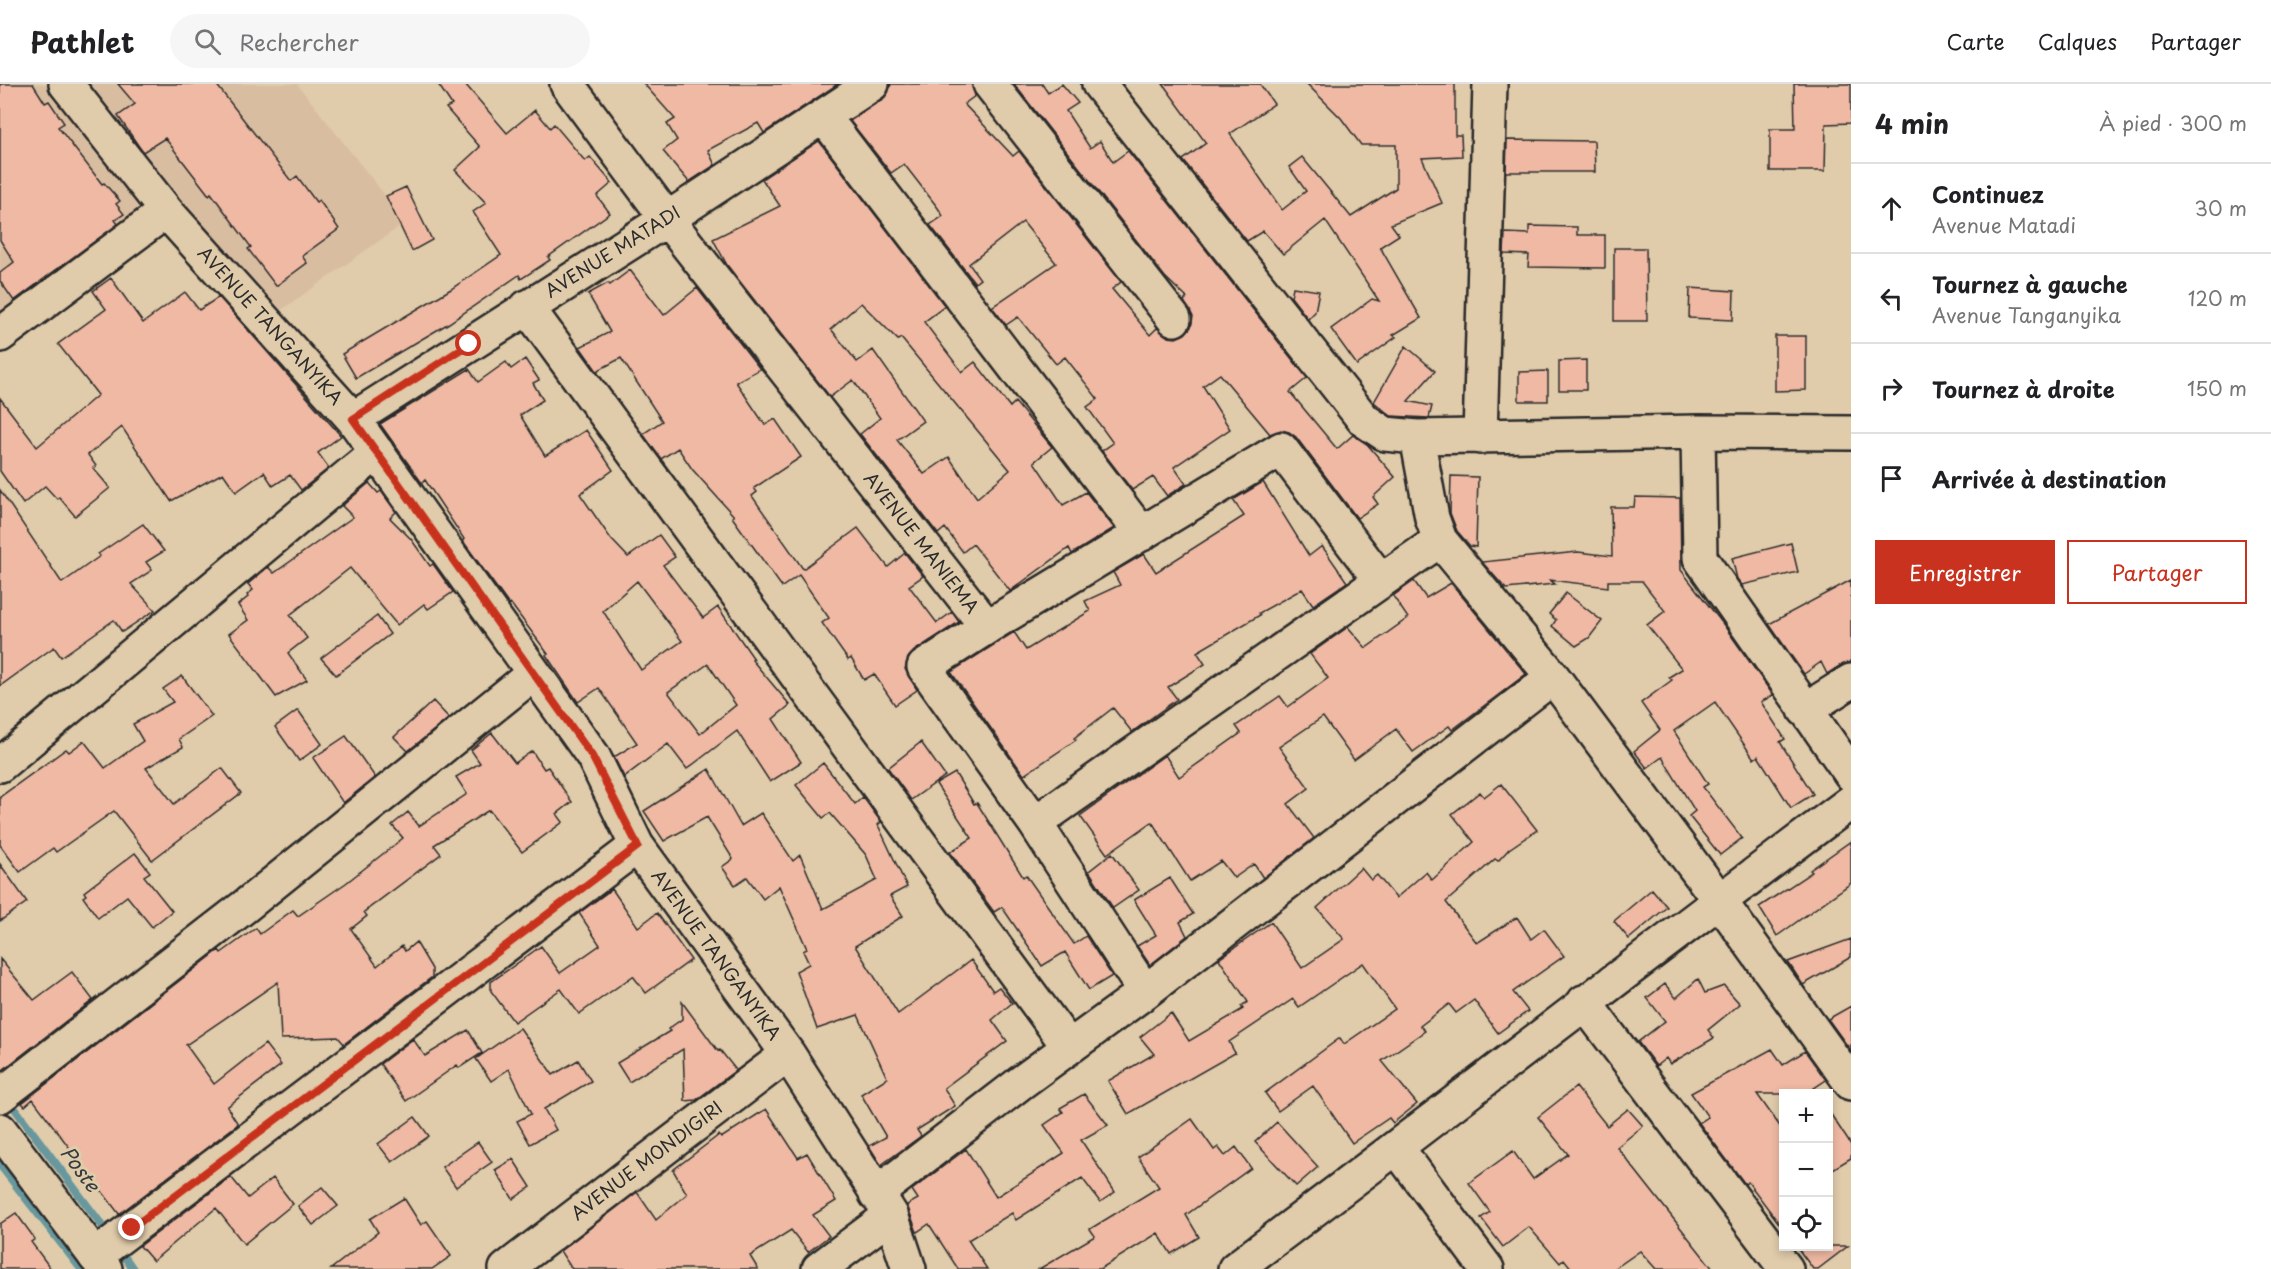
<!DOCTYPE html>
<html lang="fr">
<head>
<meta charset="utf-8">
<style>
  :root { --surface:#fff; --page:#f6f6f6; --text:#202124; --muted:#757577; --line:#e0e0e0; --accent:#c8321e }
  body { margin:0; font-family:"Playpen Sans",sans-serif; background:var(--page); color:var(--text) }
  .controls { position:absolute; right:18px; bottom:18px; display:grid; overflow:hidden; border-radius:0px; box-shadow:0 3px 9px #0003 }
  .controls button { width:54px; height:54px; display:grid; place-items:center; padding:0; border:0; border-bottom:2px solid var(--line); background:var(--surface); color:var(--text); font:30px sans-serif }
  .stop { position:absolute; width:18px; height:18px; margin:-14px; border:4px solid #c8321e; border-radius:50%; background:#fff }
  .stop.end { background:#c8321e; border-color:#fff; box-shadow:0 2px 6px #0008 }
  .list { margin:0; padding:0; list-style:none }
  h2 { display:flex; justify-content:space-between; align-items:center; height:78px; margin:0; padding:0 24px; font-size:26px }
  h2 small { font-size:20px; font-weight:400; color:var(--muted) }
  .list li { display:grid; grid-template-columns:39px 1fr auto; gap:18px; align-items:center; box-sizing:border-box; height:90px; padding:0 24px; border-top:2px solid var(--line) }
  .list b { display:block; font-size:22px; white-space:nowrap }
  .list p { margin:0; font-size:20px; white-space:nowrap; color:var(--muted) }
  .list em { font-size:20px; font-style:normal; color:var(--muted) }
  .actions { display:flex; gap:12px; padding:18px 24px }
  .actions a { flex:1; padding:14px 0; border:2px solid var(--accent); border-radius:0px; text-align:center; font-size:21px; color:var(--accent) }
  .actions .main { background:var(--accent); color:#fff }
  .icon { flex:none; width:33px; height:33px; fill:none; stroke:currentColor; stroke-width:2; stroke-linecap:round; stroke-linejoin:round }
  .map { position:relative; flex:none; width:1851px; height:1185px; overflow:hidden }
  header { display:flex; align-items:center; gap:36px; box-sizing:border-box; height:84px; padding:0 30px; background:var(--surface); border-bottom:2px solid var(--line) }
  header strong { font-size:28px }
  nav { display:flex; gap:33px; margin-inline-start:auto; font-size:21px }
  .search { width:420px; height:54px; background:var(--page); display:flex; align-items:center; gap:15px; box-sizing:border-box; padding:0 21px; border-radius:33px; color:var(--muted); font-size:22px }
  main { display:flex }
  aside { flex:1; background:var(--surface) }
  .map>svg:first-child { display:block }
  .built { fill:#d9bda0 }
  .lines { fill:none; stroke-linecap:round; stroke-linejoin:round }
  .stream { stroke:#67989d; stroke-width:8 }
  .building { fill:#efb9a3; stroke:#2b2b2b; stroke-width:1.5; fill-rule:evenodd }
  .street-casing { stroke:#2b2b2b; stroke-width:38 }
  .secondary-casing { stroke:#2b2b2b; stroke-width:38 }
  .street { stroke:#e0cbaa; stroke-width:33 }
  .secondary { stroke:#e0cbaa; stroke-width:33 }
  .route { stroke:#c8321e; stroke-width:8 }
  .labels { text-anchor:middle; stroke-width:6; stroke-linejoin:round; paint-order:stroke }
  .street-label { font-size:18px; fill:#2b2b2b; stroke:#e0cbaa }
  .water-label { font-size:20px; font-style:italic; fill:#353d3e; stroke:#e0cbaa }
</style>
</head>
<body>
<header>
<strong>Pathlet</strong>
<div class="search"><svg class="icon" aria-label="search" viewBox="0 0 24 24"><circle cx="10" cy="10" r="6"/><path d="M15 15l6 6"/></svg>Rechercher</div>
<nav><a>Carte</a><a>Calques</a><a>Partager</a></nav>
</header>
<main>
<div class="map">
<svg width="1851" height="1185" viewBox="0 0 1851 1185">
  <rect width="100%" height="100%" fill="#e0cbaa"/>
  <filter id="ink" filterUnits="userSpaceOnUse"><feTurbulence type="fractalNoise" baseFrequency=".0167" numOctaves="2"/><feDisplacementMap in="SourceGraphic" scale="12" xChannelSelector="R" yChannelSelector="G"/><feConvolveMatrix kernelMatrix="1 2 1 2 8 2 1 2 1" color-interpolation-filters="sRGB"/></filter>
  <g filter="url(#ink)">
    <!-- built -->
    <path class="built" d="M0 0H297L406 138 260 241 157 139 0 258Z"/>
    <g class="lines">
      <!-- stream -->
      <path class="stream" d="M7 1014 110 1152
        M0 1081 81 1185
        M118 1163 133 1185"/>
    </g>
    <!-- building -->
    <path class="building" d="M0 0H33L45 19 49 17 64 39 58 43 102 100 104 99 120 117 116 120 124 130 115 136 118 140 14 217 0 197V189L14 178 0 156Z
      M118 0H216L291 97 297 92 316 118 319 116 339 145 302 172 307 179 276 202 248 165 251 163 211 109 209 111 165 54 143 68 140 64 118 32 135 20Z
      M438 0H465L507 49 535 26 550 44 554 40 585 77 590 73 612 99 597 112 610 129 548 173 550 176 521 195 519 191 449 239 356 294 342 270 451 205 501 171 473 128 486 119 455 86 480 63 446 24 452 21Z
      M644 0H838L764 49 758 39 708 66 715 81 689 98 663 67 677 56 667 40 675 35Z
      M891 0H972L975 12 964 20 1013 72 1019 67 1121 198 1112 205 1150 251 1157 244 1168 253 1176 254 1185 250 1191 243 1193 233 1184 217 1187 214 1165 193 1014 0H1042L1048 9 1062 0 1078 19 1066 27 1090 64 1100 57 1113 78 1128 67 1307 294 1290 308 1337 365 1353 351 1367 360 1395 393 1373 413 1378 420 1357 434 1296 353 1289 348 1281 346 1270 350 1220 290 1203 302 1230 345 1174 383 1186 400 1181 403 1167 412 1153 393 1132 406 1102 367 1113 359 1087 323 1098 315 1065 273 1056 280 1018 233 1006 241 992 223 1056 179 1023 138 969 180 980 195 975 199 930 141 943 132 938 124 904 80 891 89 850 37 883 15 888 9Z
      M1163 0H1260L1274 20 1230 50 1282 126 1306 107 1289 83 1302 73 1351 133 1396 104V61H1361L1341 34 1307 0H1455V51H1461L1462 72 1422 74 1442 119 1391 140 1399 151 1380 163 1421 234 1393 251 1396 253 1357 281 1331 245 1372 215 1379 217 1325 136 1283 170 1263 147 1247 157 1183 76 1206 59Z
      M1794 0H1851V39L1826 40 1825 87H1770V45H1795Z
      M1507 56 1594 57 1595 88H1506Z
      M819 57 945 222 924 238 962 288 975 278 1010 323 1015 318 1052 363 1034 378 1063 421 1086 408 1114 444 1072 470 1069 464 1010 507 973 460 963 468 945 444 938 450 860 350 880 334 853 296 830 313 727 181 713 155 780 122 762 95ZM861 219 898 256 901 254 1010 386 977 414 949 373 924 390 897 356 923 337 873 266 857 278 831 245Z
      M406 103 432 156 412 167 386 112Z
      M1529 142 1577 143V151H1605V184L1528 183 1529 171 1504 170 1505 149 1529 150Z
      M1614 164H1646L1647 237H1614Z
      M630 186 664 231 697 204 760 285 736 298 765 341 775 335 801 373 754 404 757 408 752 412 803 485 858 444 888 483 905 469 923 492 909 502 937 539 952 528 959 538 914 567 908 574 905 585 917 606 895 621 874 590 864 596 851 574 848 576 822 539 829 534 799 491 782 503 732 433 734 432 692 385 678 364 661 375 643 350 662 337 621 274 597 287 580 263 610 248 588 210 608 199 610 201Z
      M111 194 143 239 185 208 199 226 219 213 341 352 318 369 329 384 301 406 290 391 273 402 264 388 236 408 223 389 171 417 122 343 88 371 96 382 93 384 110 404 75 432 59 413 57 415 45 402 23 420 0 387V314L37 363 98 311 58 260 106 225 93 207Z
      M1293 203 1319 207 1315 228 1308 235 1291 213Z
      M1690 204 1734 207 1733 236 1689 234Z
      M1775 252H1806V306L1775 307Z
      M1406 262 1435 287 1408 317 1432 322 1429 334 1391 332 1374 318Z
      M525 275 539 296 533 299 543 316 520 331 545 372 586 346 613 386 580 410 611 455 628 473 659 451 675 473 663 481 703 534 718 523 754 575 752 576 790 621 773 635 801 678 770 698 737 647 687 685 668 660 624 693 614 673 637 659 599 604 578 618 546 571 548 570 511 520 509 521 463 457 464 455 425 396 422 399 380 340 469 285 478 298 506 278 511 285ZM637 497 682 557 641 586 603 527ZM708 580 736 621 700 650 668 608Z
      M1586 276V306H1559V277Z
      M1548 287V317H1519V288Z
      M1451 392 1478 393 1476 463 1470 462 1457 447 1450 429Z
      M1263 398 1309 472 1322 462 1347 498 1313 521 1302 505 1259 529 1260 531 1197 568 1205 580 1168 603 1177 615 1132 648 1113 624 1074 654 1076 656 1024 691 951 588 1014 548 1026 566 1090 527 1085 517 1120 501 1113 488 1144 470 1156 488 1244 432 1233 416Z
      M369 399 378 409 381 407 396 428 390 434 411 455 430 482 433 480 453 508 428 525 424 520 397 541 350 484 290 531 307 554 288 569 307 596 276 613 229 550 248 536 238 521 248 513 247 511 253 506 248 500 268 483 274 489 353 433 342 422Z
      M0 406 62 499 100 472 98 470 143 440 164 467 146 478 152 486 131 500 155 526 122 548 114 536 61 573 54 563 0 602Z
      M1635 413 1680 414 1681 486 1723 540 1773 611 1761 618 1785 655 1780 658 1813 710 1791 724 1758 672 1754 675 1715 618 1674 647 1708 700 1703 703 1742 754 1720 771 1689 732 1695 727 1662 673 1647 684 1634 667 1660 646 1641 619 1672 596 1669 593 1682 585 1647 541 1665 527 1642 497H1608V503L1550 496 1555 500 1506 505 1482 478 1578 468 1612 472 1611 423H1634Z
      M1791 459 1798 488 1742 501 1737 495 1732 474Z
      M1851 496V578L1841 581 1827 590 1821 578 1804 590 1769 540Z
      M1414 497 1426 514 1451 499 1526 590 1452 646 1449 642 1413 668 1396 645 1354 676 1323 633 1279 663 1309 704 1288 720 1314 754 1263 794 1254 780 1234 794 1221 777 1190 797 1152 738 1107 770 1080 732 1165 671 1179 693 1241 649 1236 642 1280 612 1288 623 1328 594 1310 570 1348 543 1366 564 1408 534 1393 512Z
      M1566 509 1602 537 1589 554 1576 562 1552 542 1556 536 1549 530Z
      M377 532 390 550 336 591 321 574Z
      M182 592 212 632 179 655 183 663 146 684 174 720 222 684 241 709 152 776 114 727 56 768 53 764 20 788 0 761V713L66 665 69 668 84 657 105 684 143 657 133 640 173 618 163 605Z
      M433 617 449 634 408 667 394 653Z
      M298 626 322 660 299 677 275 643Z
      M492 649 515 679 532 667 544 685 548 683 572 718 557 730 563 738 522 768 489 726 434 761 441 770 364 828 367 832 351 845 377 882 402 862 405 867 416 858 432 885V893L344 960 338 953 281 955 278 898 186 961 214 1000 265 960 281 981 227 1023 238 1040 119 1130 33 1015 25 1022 22 1019 219 866 221 869 256 844 260 850 293 826 298 832 346 799 403 754 392 741 408 728 419 742 467 710 456 693 480 679 471 666Z
      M346 652 375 693 343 719 313 674Z
      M921 658 945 692 911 716 888 684Z
      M823 679 855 720 863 713 881 738 878 741 907 803 890 812 903 832 855 862 898 930 971 876 993 907 999 903 1012 919 992 936 1007 957 944 1004 955 1022 917 1046 921 1052 881 1081 869 1062 886 1053 861 1010 887 994 858 931 817 945 796 887 809 880 803 867 807 865 779 802 763 815 747 793 735 801 722 783 733 775 707 733 664 757 644 727 709 685 741 742 761 729 793 777 800 771 823 825 877 796 866 771 830 729 823 734 796 701Z
      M955 689 974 720 977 719 1023 793 1026 791 1074 860 1086 852 1112 892 1089 906 1065 868 1042 882 1002 823 994 828 950 768 972 754 936 700Z
      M1501 700 1537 746 1509 765 1498 777 1495 775 1446 818 1477 859 1517 833 1531 855 1544 845 1564 872 1513 908 1528 927 1498 949 1474 916 1456 929 1449 920 1420 942 1425 947 1382 977 1417 1020 1393 1039 1389 1034 1352 1059 1313 1002 1278 1027 1265 1009 1340 954 1344 960 1395 925 1363 879 1299 923 1293 915 1229 958 1235 969 1128 1030 1108 997 1154 970 1140 953 1171 929 1189 957 1243 925 1241 922 1248 918 1219 875 1271 838 1302 884 1344 855 1317 824 1361 784 1371 796 1377 791 1396 814 1426 788 1432 796 1474 758 1452 730 1480 708 1484 713Z
      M1851 757V799L1777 852 1759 823 1812 788 1810 786Z
      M135 769 150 788 144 792 172 827 152 843 127 812 98 834 83 813 86 811 84 808Z
      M1112 769 1139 806 1113 824 1089 787Z
      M0 780 27 818 0 837Z
      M1170 794 1193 830 1180 838 1187 852 1150 881 1137 862 1156 851 1134 816Z
      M612 805 638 843 657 829 691 876 646 909 633 892 579 930 561 905 514 938 491 907V898L541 862 560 889 600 861 579 829Z
      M1652 805 1667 823 1629 855 1614 837Z
      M1851 855V873L1803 901 1788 878Z
      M0 875 34 916 72 888 93 916 0 988Z
      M1698 895 1705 909 1724 902 1740 920 1708 946 1714 954 1670 980 1666 974 1656 982 1638 958 1665 937 1647 914 1665 900 1676 914Z
      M682 918 718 967 720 966 736 986 696 1016 685 1017 683 965 629 998 617 979 670 947 668 945 682 935Z
      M1851 922V967L1828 935Z
      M520 944 553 991 578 976 591 997 544 1025 556 1046 530 1060 517 1037 531 1030 509 985 491 997 476 975Z
      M468 946 482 969 459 984 457 981 406 1017 380 980 413 955 425 972Z
      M1772 965 1783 981 1805 967 1826 996 1805 1010H1757L1784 1048V1146L1748 1098 1745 1100 1699 1039 1708 1033 1691 1009Z
      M1576 1003 1607 1042 1628 1025 1643 1042 1617 1063 1713 1185H1656L1640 1167 1614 1185H1572L1564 1175 1560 1179 1529 1143 1503 1163 1481 1134 1490 1128 1469 1099 1513 1067 1533 1095 1568 1070 1538 1033Z
      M1084 1010 1108 1041 1081 1056 1115 1108 1100 1118 1082 1094 1016 1136 1012 1129 968 1156 987 1185H958L929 1140 917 1148 907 1121 918 1115 912 1106 966 1065 996 1113 1064 1069 1044 1041 1063 1028 1060 1024Z
      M766 1025 798 1074 807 1069 836 1117 813 1131 829 1152 808 1168 791 1146 750 1172 758 1185H572L560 1167 637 1108 656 1136 687 1110 673 1086 719 1051 721 1054Z
      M1828 1026 1851 1061V1074L1828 1088Z
      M415 1033 429 1052 392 1078 378 1060Z
      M1192 1035 1214 1066 1218 1063 1225 1072 1236 1063 1251 1084 1186 1131 1199 1153 1171 1170 1158 1149 1100 1185H1039L1095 1152 1090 1145 1159 1103 1138 1073Z
      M1277 1038 1318 1083 1296 1102 1255 1058Z
      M478 1058 492 1078 456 1103 442 1083Z
      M513 1075 531 1103 513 1115 495 1086Z
      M231 1093 248 1114 273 1094 293 1120 244 1160 216 1124 153 1177 140 1162Z
      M322 1103 338 1122 313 1141 298 1122Z
      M404 1114 421 1141 427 1137 451 1172 432 1185H331L378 1148 370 1135Z
      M16 1129 35 1155 31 1158 51 1185H0V1140Z
      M1796 1162H1848L1818 1185H1813Z"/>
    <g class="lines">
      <!-- street casing -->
      <g class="street-casing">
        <path id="street" d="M66 0 166 127 353 335 593 672 637 762 788 970 891 1131 909 1185
          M567 0 667 135 987 543 1281 365 1381 497 1440 456
          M990 0 1174 235
          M1099 0 1364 336 1385 350 1417 353 1698 348 1851 349
          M824 33 1142 450
          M527 223 1069 963
          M0 251 166 127
          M353 335 667 135 872 0
          M1698 348 1700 474 1851 690
          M1417 353 1432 434 1440 456 1553 593 1719 816 1851 999
          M1480 353 1490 0
          M987 543 924 583 1035 739 1145 908
          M1805 626 1851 597
          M0 681 377 368
          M1035 739 1381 497
          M1584 918 1786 1185
          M0 1012 244 823 533 590
          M1397 1064 1487 1185
          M876 1110 1019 1000 1145 908 1553 593
          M95 1172 637 762
          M506 1185 788 970
          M819 1185 891 1131
          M1235 1185C1441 1031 1644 872 1851 718"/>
      </g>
      <!-- secondary casing -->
      <g class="secondary-casing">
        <path id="secondary" d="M0 1046 105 1185"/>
      </g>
      <!-- street -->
      <use href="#street" class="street"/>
      <!-- secondary -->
      <use href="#secondary" class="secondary"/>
    </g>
  </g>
  <g class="lines" filter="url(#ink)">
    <!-- route -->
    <path class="route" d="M132 1144 638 762 592 672 353 335 469 260"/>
  </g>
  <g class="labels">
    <!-- street labels -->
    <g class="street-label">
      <text transform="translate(613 168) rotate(-32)" y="6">AVENUE MATADI</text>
      <text transform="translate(270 242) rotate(48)" y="6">AVENUE TANGANYIKA</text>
      <text transform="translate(921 459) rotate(52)" y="6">AVENUE MANIEMA</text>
      <text transform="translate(716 871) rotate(54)" y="6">AVENUE TANGANYIKA</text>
      <text transform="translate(647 1077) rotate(-37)" y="6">AVENUE MONDIGIRI</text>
    </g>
    <!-- water labels -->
    <g class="water-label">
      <text transform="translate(80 1085) rotate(54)" y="7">Poste</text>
    </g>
  </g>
</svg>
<div class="controls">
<button>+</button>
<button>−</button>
<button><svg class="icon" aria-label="locate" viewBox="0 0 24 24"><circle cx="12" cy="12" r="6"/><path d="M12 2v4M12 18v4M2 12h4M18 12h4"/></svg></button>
</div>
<div class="stop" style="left:469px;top:260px"></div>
<div class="stop end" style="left:132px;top:1144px"></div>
</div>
<aside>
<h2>4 min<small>À pied · 300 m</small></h2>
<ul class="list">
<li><svg class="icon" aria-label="ahead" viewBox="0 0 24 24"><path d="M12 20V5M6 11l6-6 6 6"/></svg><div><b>Continuez</b><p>Avenue Matadi</p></div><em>30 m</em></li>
<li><svg class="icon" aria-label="left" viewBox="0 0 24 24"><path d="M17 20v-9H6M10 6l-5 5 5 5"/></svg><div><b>Tournez à gauche</b><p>Avenue Tanganyika</p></div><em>120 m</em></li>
<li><svg class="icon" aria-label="right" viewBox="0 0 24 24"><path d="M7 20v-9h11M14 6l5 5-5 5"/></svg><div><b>Tournez à droite</b></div><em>150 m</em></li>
<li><svg class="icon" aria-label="arrive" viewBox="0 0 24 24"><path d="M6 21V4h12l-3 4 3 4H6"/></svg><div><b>Arrivée à destination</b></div></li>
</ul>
<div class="actions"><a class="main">Enregistrer</a><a>Partager</a></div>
</aside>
</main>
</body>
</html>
